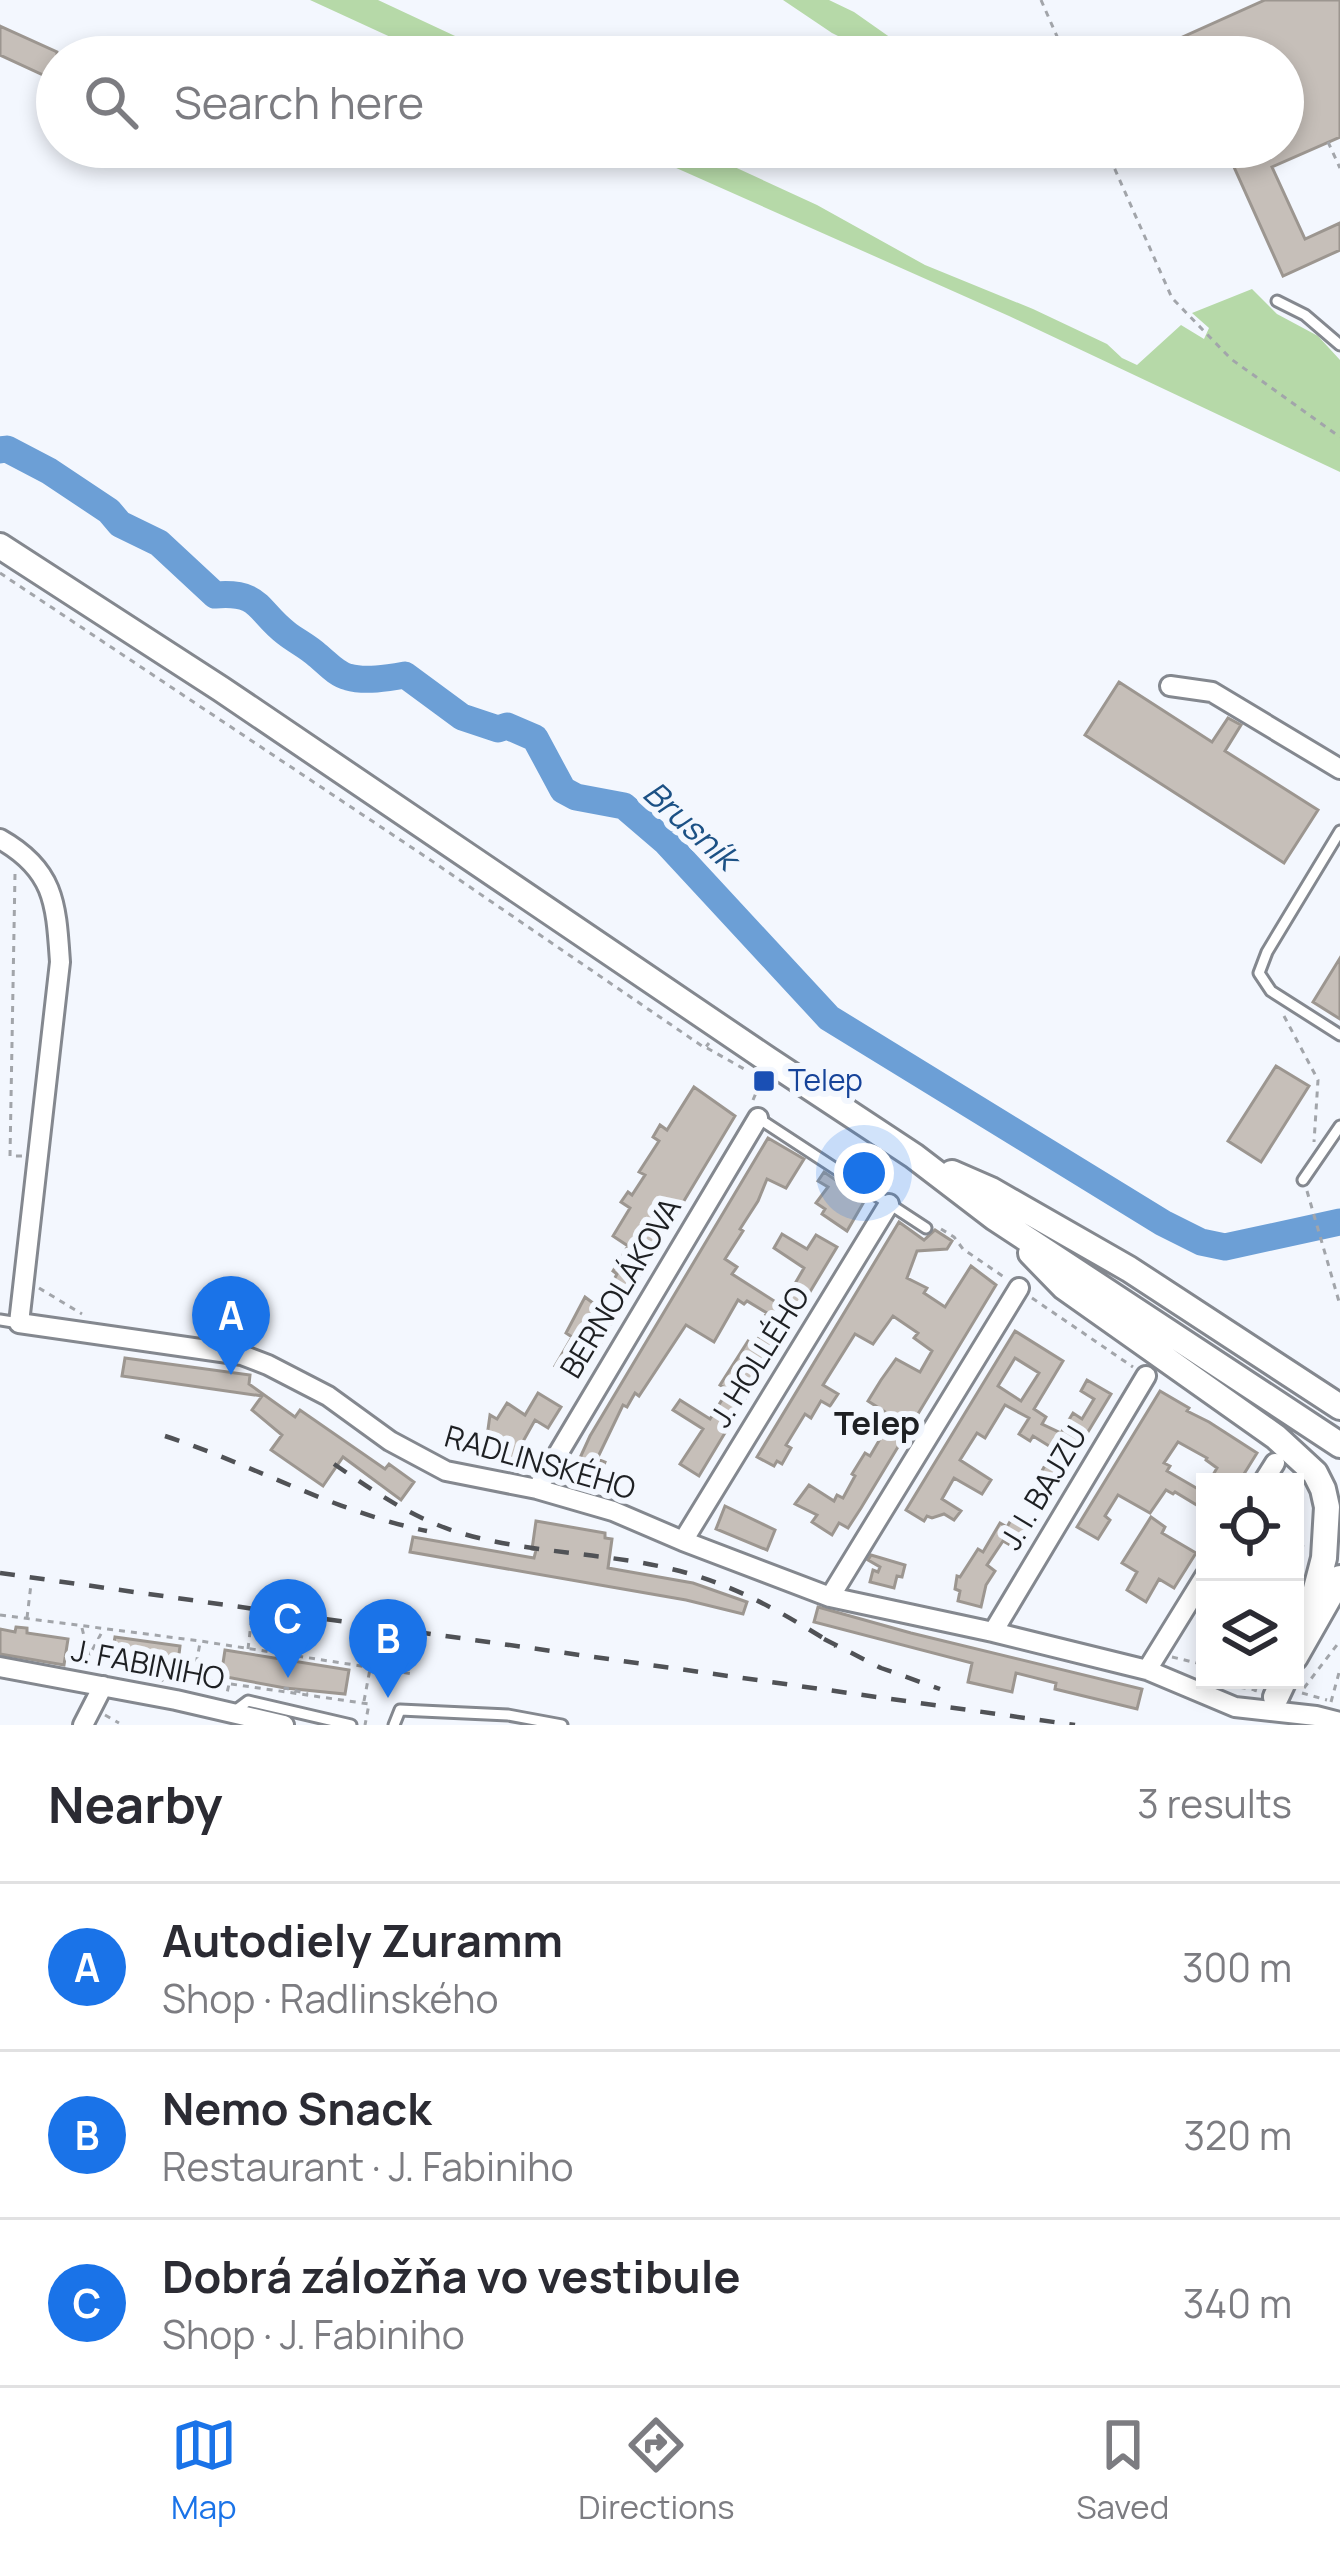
<!DOCTYPE html>
<html lang="en">
<head>
<meta charset="utf-8">
<style>
  :root { --surface:#fff; --page:#f7f7f7; --text:#2b2b33; --muted:#7c7c81; --line:#e1e1e2; --accent:#1a73e8 }
  body { margin:0; font-family:Manrope,sans-serif; background:var(--page); color:var(--text) }
  .controls { position:absolute; right:36px; bottom:36px; display:grid; overflow:hidden; border-radius:0px; box-shadow:0 6px 18px #0003 }
  .controls button { width:108px; height:108px; display:grid; place-items:center; padding:0; border:0; border-bottom:3px solid var(--line); background:var(--surface); color:var(--text); font:60px sans-serif }
  .you { position:absolute; left:864px; top:1173px; width:42px; height:42px; margin:-30px; border:9px solid #fff; border-radius:50%; background:#1a73e8; box-shadow:0 0 0 18px #1a73e833 }
  .badge { display:grid; place-items:center; width:78px; height:78px; border-radius:50%; background:var(--accent); color:#fff; font-size:39px; font-weight:700 }
  .pin { position:absolute; translate:-50% -99px; filter:drop-shadow(0 3px 6px #0008) }
  .pin::after { content:''; position:absolute; top:63px; width:42px; height:36px; background:inherit; clip-path:polygon(0 0,100% 0,50% 100%) }
  .list { margin:0; padding:0; list-style:none }
  h2 { display:flex; justify-content:space-between; align-items:center; height:156px; margin:0; padding:0 48px; font-size:51px }
  h2 small { font-size:39px; font-weight:400; color:var(--muted) }
  .list li { display:grid; grid-template-columns:78px 1fr auto; gap:36px; align-items:center; box-sizing:border-box; height:168px; padding:0 48px; border-top:3px solid var(--line) }
  .list b { display:block; font-size:45px; white-space:nowrap }
  .list p { margin:0; font-size:39px; white-space:nowrap; color:var(--muted) }
  .list em { font-size:39px; font-style:normal; color:var(--muted) }
  .icon { flex:none; width:66px; height:66px; fill:none; stroke:currentColor; stroke-width:2; stroke-linecap:round; stroke-linejoin:round }
  .map { position:relative; flex:none; width:1340px; height:1725px; overflow:hidden }
  .search { position:absolute; background:var(--surface); box-shadow:0 6px 18px #0003; left:36px; right:36px; top:36px; height:132px; display:flex; align-items:center; gap:30px; box-sizing:border-box; padding:0 42px; border-radius:66px; color:var(--muted); font-size:45px }
  .sheet { height:660px; background:var(--surface) }
  nav { display:flex; justify-content:space-around; align-items:center; box-sizing:border-box; height:168px; border-top:3px solid var(--line); background:var(--surface); font-size:33px; color:var(--muted) }
  nav a { display:grid; justify-items:center; gap:6px }
  nav .on { color:var(--accent) }
  .map>svg:first-child { display:block }
  .green { fill:#b6d9a8 }
  .lines { fill:none; stroke-linecap:round; stroke-linejoin:round }
  .river { stroke:#6c9fd6; stroke-width:27 }
  .building { fill:#c6bfb9; stroke:#9c9690; stroke-width:3; fill-rule:evenodd }
  .lane-casing { stroke:#84888f; stroke-width:15 }
  .street-casing { stroke:#84888f; stroke-width:24 }
  .secondary-casing { stroke:#84888f; stroke-width:30 }
  .path { stroke:#a2a5aa; stroke-width:3; stroke-dasharray:6 6; stroke-linecap:butt }
  .lane { stroke:#fff; stroke-width:9 }
  .street { stroke:#fff; stroke-width:18 }
  .secondary { stroke:#fff; stroke-width:24 }
  .rail { stroke:#505256; stroke-width:4.5; stroke-dasharray:15 15; stroke-linecap:butt }
  .transit-dot { fill:#1a4fb4; stroke:#f3f7fe; stroke-width:4.5 }
  .labels { text-anchor:middle; stroke-width:12; stroke-linejoin:round; paint-order:stroke }
  .transit-label { font-size:30px; fill:#164399; stroke:#f3f7fe; text-anchor:start }
  .street-label { font-size:30px; fill:#1e2023; stroke:#f3f7fe }
  .water-label { font-size:33px; font-style:italic; fill:#1c5185; stroke:#f3f7fe }
  .neighbourhood-label { font-size:33px; font-weight:bold; fill:#1e2023; stroke:#f3f7fe }
</style>
</head>
<body>
<div class="map">
<svg width="1340" height="1725" viewBox="0 0 1340 1725">
  <rect width="100%" height="100%" fill="#f3f7fe"/>
  <!-- green -->
  <path class="green" d="M310 0H378L500 57H434Z
    M783 0H829L854 12 918 57H880L832 33Z
    M629 147H691L817 205 925 265 1033 309 1107 344 1122 358 1137 365 1181 325 1204 339 1209 328 1192 313 1252 289 1277 314 1318 336 1340 360V472L1009 316Z"/>
  <g class="lines">
    <!-- river -->
    <path class="river" d="M0 450 7 449 49 471 109 511 120 524 159 543 215 595C261 591 257 611 286 633 296 641 307 646 317 655 327 663 336 674 348 677 365 682 388 678 405 675L462 717 498 729 507 726 535 738 563 790 576 797 624 806 666 842 829 1018 1163 1223 1201 1242 1225 1247 1340 1222"/>
  </g>
  <!-- building -->
  <path class="building" d="M1265 0H1340V137L1272 167 1305 239 1340 223V250L1283 276 1225 147H1283V57H1184L1176 40Z
    M0 26 57 52V74L54 80 0 55Z
    M1119 682 1212 742 1228 718 1241 725 1225 751 1318 810 1284 863 1085 735Z
    M1340 958V1019L1313 1002Z
    M1276 1066 1309 1086 1261 1162 1228 1141Z
    M694 1087 735 1116 625 1299 609 1289 617 1274 613 1271 628 1246 613 1236 630 1208 621 1202 628 1192 632 1195 645 1175 639 1172 659 1141 653 1137 660 1125 667 1130Z
    M768 1138 804 1159 786 1188 767 1179 758 1201 740 1229 743 1231 725 1259 737 1267 732 1274 782 1306 804 1268 774 1248 782 1234 807 1249 816 1235 837 1247 699 1476 680 1464 703 1429 673 1410 680 1400 710 1419 728 1390 720 1385 748 1341 754 1345 767 1325 761 1321 767 1313 747 1301 744 1304 738 1300 714 1342 686 1325 639 1396 635 1393 627 1407 623 1405 597 1459 605 1462 597 1483 573 1473 590 1436Z
    M824 1172 865 1200 847 1231 822 1214 825 1209 816 1203 828 1187 818 1181Z
    M899 1222 924 1240 935 1230 952 1241 947 1249 917 1251 907 1278 927 1288 924 1293 945 1307 971 1266 996 1285 861 1508 848 1528 839 1523 832 1535 812 1522 817 1515 795 1504 809 1485 834 1501 837 1495 843 1498 855 1476 852 1474 865 1453 870 1456 893 1417 868 1401 881 1380 896 1359 920 1372 932 1351 914 1338 918 1333 893 1316 873 1344 855 1334 823 1385 838 1394 830 1406 821 1401 811 1418 805 1414 786 1445 791 1448 782 1464 777 1461 774 1466 757 1457Z
    M585 1297 614 1319 599 1347 598 1346 577 1379 555 1366 572 1337 566 1333Z
    M1015 1331 1063 1361 1034 1409 1046 1417 1042 1424 1061 1433 1073 1413 1082 1419 1094 1399 1081 1391 1087 1380 1111 1394 1041 1509 1030 1502 1037 1492 1032 1489 1054 1449 1033 1436 1030 1441 1019 1434 1029 1418 1005 1405 985 1438 977 1433 960 1460 991 1480 982 1494 954 1478 942 1499 961 1511 954 1520 944 1514 932 1518 927 1516 924 1521 906 1510ZM1015 1358 1039 1373 1021 1401 998 1386Z
    M125 1358 250 1375 249 1384 295 1417 300 1410 385 1469 389 1464 414 1482 401 1500 343 1457 323 1486 271 1450 282 1435 252 1410 262 1396 122 1376Z
    M1160 1391 1189 1408 1187 1411 1209 1422 1257 1453 1239 1482H1209L1217 1468 1206 1460 1207 1458 1178 1442 1164 1463 1170 1466 1167 1471 1205 1493V1510L1175 1492 1173 1494 1166 1490 1150 1513 1118 1495 1105 1516 1110 1520 1098 1539 1077 1527Z
    M538 1393 561 1407 548 1428 535 1420 521 1445 529 1446 527 1464 484 1458 490 1415 497 1419 507 1403 525 1415Z
    M725 1506 775 1530 767 1550 716 1529Z
    M1151 1517 1165 1527 1162 1533 1196 1553 1174 1588 1159 1579 1146 1602 1127 1590 1137 1572 1122 1563Z
    M1012 1518 1029 1528 1017 1549 1003 1541 987 1565 995 1571 986 1585 981 1607 958 1601 960 1591 955 1589 957 1576 960 1577 978 1549 983 1552 1000 1523 1007 1527Z
    M536 1521 605 1533V1538L612 1539 608 1568 693 1583 747 1602 743 1614 686 1600 410 1552 413 1537 534 1558 536 1550 532 1549Z
    M871 1555 905 1565 902 1577 897 1576 894 1588 870 1582 873 1570 878 1572 880 1567 868 1560Z
    M818 1607 911 1633 1142 1689 1137 1709 1055 1689 1056 1683 1016 1673 1012 1692 968 1682 972 1663 814 1622Z
    M16 1627 27 1628V1633L68 1639 64 1665 0 1654V1629L15 1632Z
    M115 1637 180 1646 178 1663 112 1654Z
    M225 1650 349 1670 345 1694 285 1688 221 1676Z"/>
  <g class="lines">
    <!-- lane casing -->
    <g class="lane-casing">
      <path id="lane" d="M1277 301 1305 315 1340 345
        M1340 831 1267 952 1259 973 1271 991 1340 1035
        M758 1118 926 1228
        M1303 1180 1340 1126
        M0 1320 19 1323
        M232 1713 248 1701 351 1725
        M394 1725 400 1710 508 1715 562 1725"/>
    </g>
    <!-- street casing -->
    <g class="street-casing">
      <path id="street" d="M1170 686 1212 692 1340 769
        M0 839C55 870 56 904 60 962L19 1323 242 1355 268 1365 328 1396 390 1441 446 1471 537 1489 613 1511 683 1541 830 1597 993 1632 1147 1670 1235 1707 1316 1716 1340 1722
        M1263 1482 1275 1463
        M537 1489 758 1118
        M683 1541 889 1204
        M830 1597 1019 1288
        M993 1632 1146 1376
        M0 1667 176 1700 284 1725
        M1147 1670 1205 1576
        M83 1725 103 1686"/>
    </g>
    <!-- secondary casing -->
    <g class="secondary-casing">
      <path id="secondary" d="M0 546 221 689 767 1059 914 1156 995 1218 1340 1445
        M952 1173 991 1190 1129 1269 1340 1407
        M1031 1253 1064 1287 1276 1437 1315 1473 1323 1489 1327 1507 1324 1558 1303 1639
        M1295 1657 1340 1578
        M1276 1697 1284 1680"/>
    </g>
    <!-- path -->
    <path class="path" d="M1041 0 1066 57
      M1328 142 1340 168
      M1105 147 1172 298 1231 359 1340 437
      M0 573 429 859 705 1048 709 1043
      M15 874 10 1156H23
      M1284 1016 1318 1080 1314 1142
      M707 1048 746 1070
      M753 1100 761 1081
      M1307 1191 1340 1305
      M941 1229 954 1237 963 1249 1004 1277
      M39 1288 82 1314
      M1032 1298 1133 1367
      M1295 1569 1303 1545
      M0 1615 200 1641 413 1674
      M27 1618 31 1584
      M82 1628 89 1656 102 1632
      M248 1649 252 1615
      M1172 1657 1205 1665
      M408 1671 412 1637
      M194 1675 200 1643
      M161 1681 170 1675 229 1684 227 1693
      M231 1684 369 1704 365 1725
      M1228 1685 1255 1690
      M1304 1688 1340 1641
      M285 1690V1688L308 1694
      M1255 1692 1258 1680
      M1302 1693 1327 1700
      M364 1701 370 1669
      M1331 1702 1340 1669
      M105 1715 119 1723"/>
    <!-- lane -->
    <use href="#lane" class="lane"/>
    <!-- street -->
    <use href="#street" class="street"/>
    <!-- secondary -->
    <use href="#secondary" class="secondary"/>
    <!-- rail -->
    <path class="rail" d="M165 1436C254 1465 335 1512 427 1531
      M334 1464C372 1490 409 1516 454 1531 532 1556 618 1551 697 1576 748 1592 791 1618 836 1646
      M0 1573 1075 1725
      M824 1639 881 1668 940 1689"/>
  </g>
  <!-- markers -->
  <rect class="transit-dot" x="752" y="1069" width="24" height="24" rx="6"/>
  <g class="labels">
    <!-- transit labels -->
    <g class="transit-label">
      <text x="788" y="1091">Telep</text>
    </g>
    <!-- street labels -->
    <g class="street-label">
      <text transform="translate(621 1288) rotate(-59)" y="10">BERNOLÁKOVA</text>
      <text transform="translate(760 1357) rotate(-58)" y="10">J. HOLLÉHO</text>
      <text transform="translate(540 1463) rotate(16)" y="10">RADLINSKÉHO</text>
      <text transform="translate(1044 1488) rotate(-59)" y="10">J. I. BAJZU</text>
      <text transform="translate(148 1665) rotate(11)" y="10">J. FABINIHO</text>
    </g>
    <!-- water labels -->
    <g class="water-label">
      <text transform="translate(691 825) rotate(42)" y="12">Brusník</text>
    </g>
    <!-- neighbourhood labels -->
    <g class="neighbourhood-label">
      <text x="877" y="1435">Telep</text>
    </g>
  </g>
</svg>
<div class="controls">
<button><svg class="icon" aria-label="locate" viewBox="0 0 24 24"><circle cx="12" cy="12" r="6"/><path d="M12 2v4M12 18v4M2 12h4M18 12h4"/></svg></button>
<button><svg class="icon" aria-label="layers" viewBox="0 0 24 24"><path d="M12 4l9 5-9 5-9-5zM3 14l9 5 9-5"/></svg></button>
</div>
<div class="you"></div>
<div class="pin badge" style="left:231px;top:1375px">A</div>
<div class="pin badge" style="left:388px;top:1698px">B</div>
<div class="pin badge" style="left:288px;top:1678px">C</div>
<div class="search"><svg class="icon" aria-label="search" viewBox="0 0 24 24"><circle cx="10" cy="10" r="6"/><path d="M15 15l6 6"/></svg>Search here</div>
</div>
<section class="sheet">
<h2>Nearby<small>3 results</small></h2>
<ul class="list">
<li><span class="badge">A</span><div><b>Autodiely Zuramm</b><p>Shop · Radlinského</p></div><em>300 m</em></li>
<li><span class="badge">B</span><div><b>Nemo Snack</b><p>Restaurant · J. Fabiniho</p></div><em>320 m</em></li>
<li><span class="badge">C</span><div><b>Dobrá záložňa vo vestibule</b><p>Shop · J. Fabiniho</p></div><em>340 m</em></li>
</ul>
</section>
<nav>
<a class="on"><svg class="icon" aria-label="map" viewBox="0 0 24 24"><path d="M3 6l6-2 6 2 6-2v14l-6 2-6-2-6 2zM9 4v14M15 6v14"/></svg>Map</a>
<a><svg class="icon" aria-label="directions" viewBox="0 0 24 24"><path d="M12 3l9 9-9 9-9-9zM9 14v-3h6M13 9l2 2-2 2"/></svg>Directions</a>
<a><svg class="icon" aria-label="saved" viewBox="0 0 24 24"><path d="M7 4h10v16l-5-4-5 4z"/></svg>Saved</a>
</nav>
</body>
</html>
